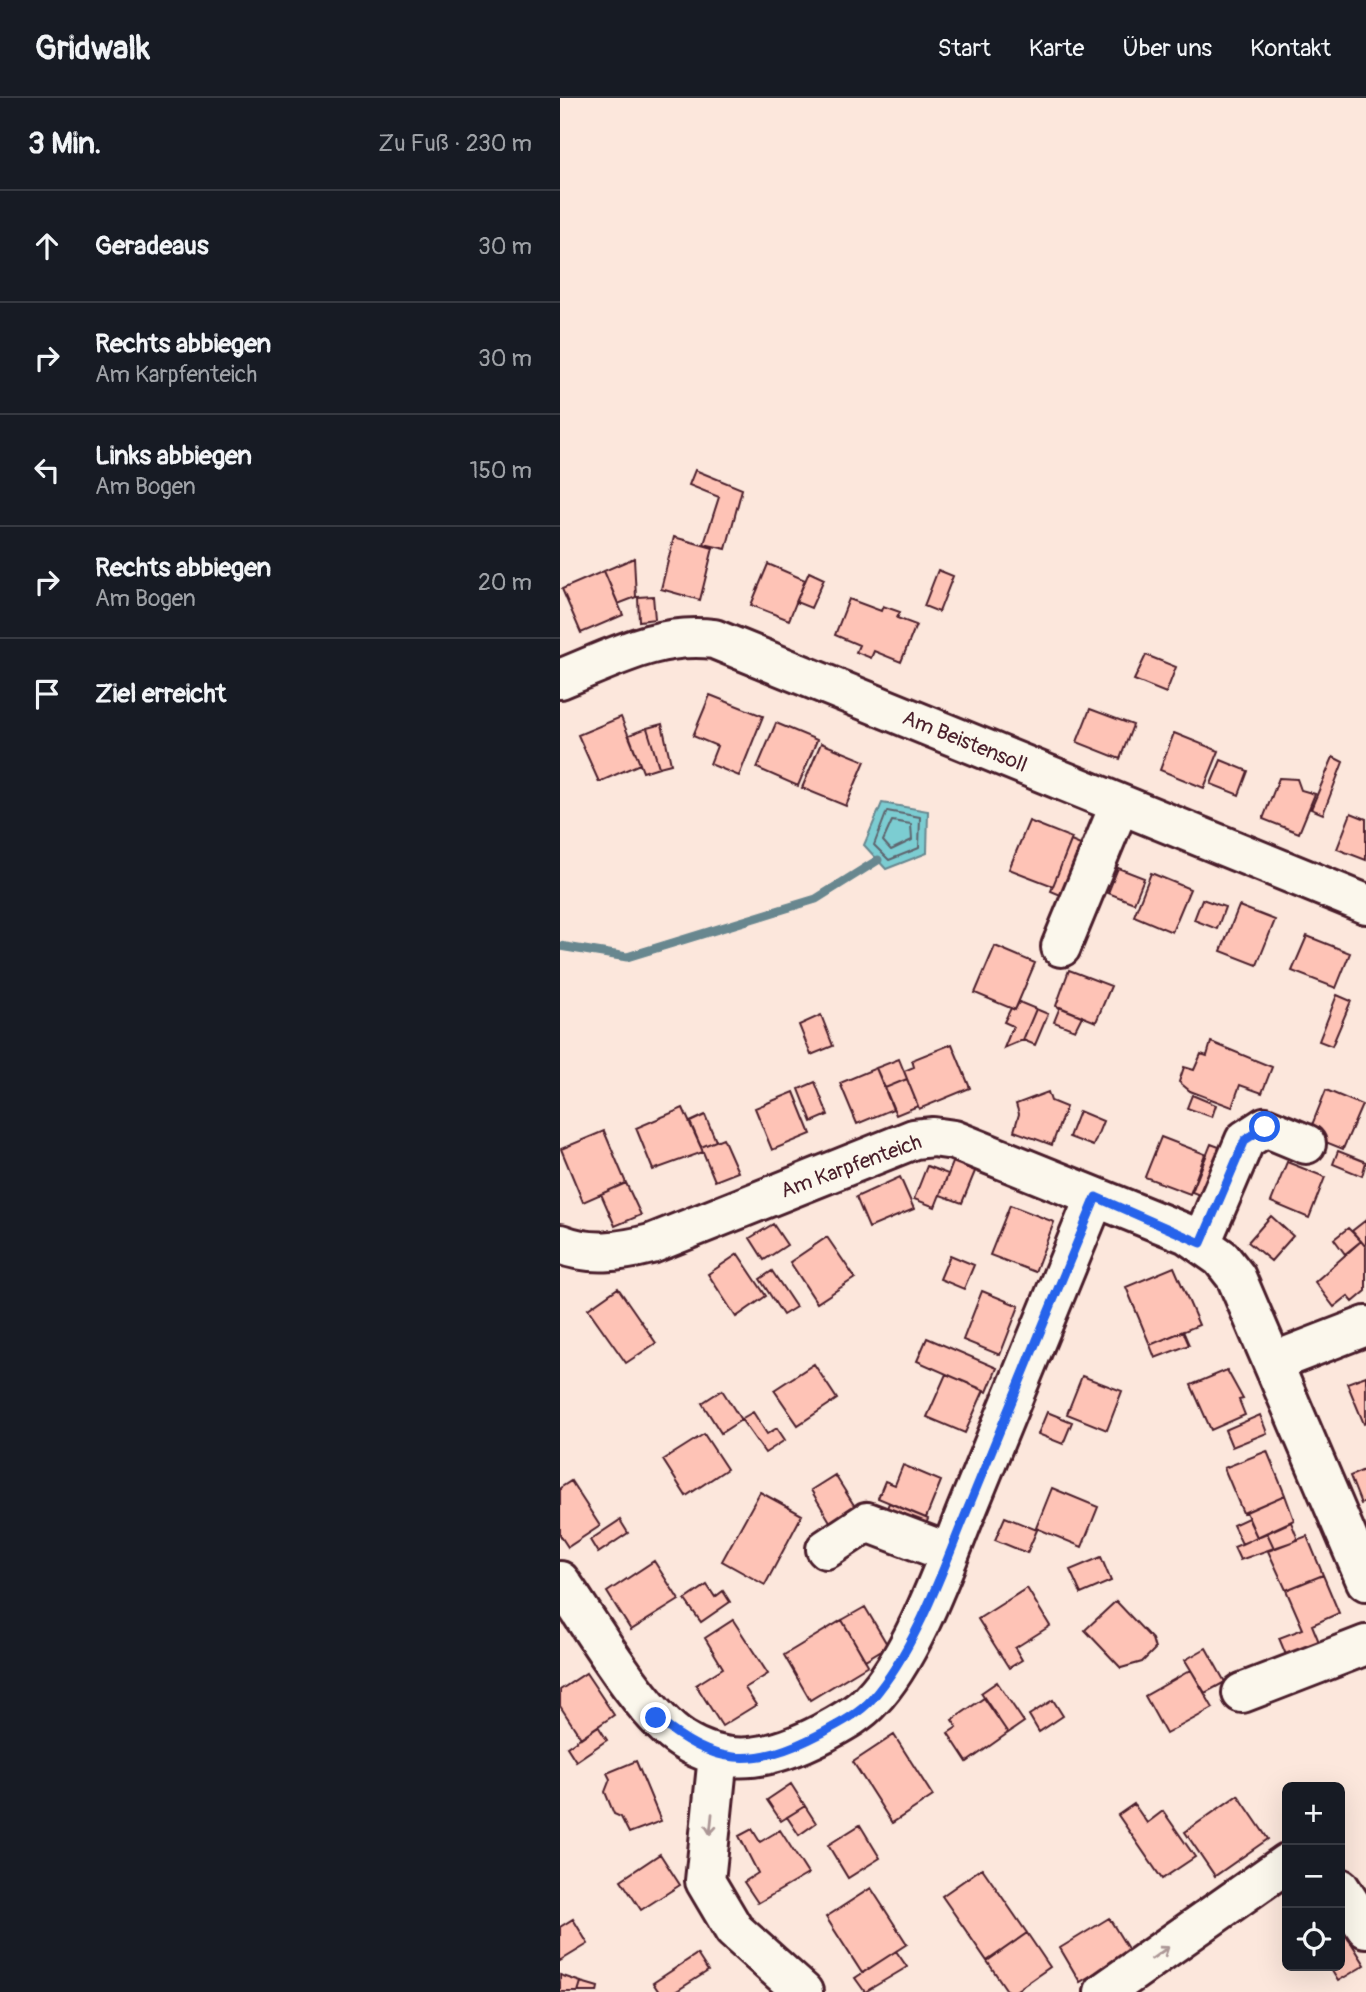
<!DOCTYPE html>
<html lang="de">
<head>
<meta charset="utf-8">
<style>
  :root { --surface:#171b24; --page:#242831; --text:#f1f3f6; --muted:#9ea1a6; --line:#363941 }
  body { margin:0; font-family:Pangolin,sans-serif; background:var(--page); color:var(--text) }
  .controls { position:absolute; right:21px; bottom:21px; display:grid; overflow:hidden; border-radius:10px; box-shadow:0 7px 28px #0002 }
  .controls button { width:63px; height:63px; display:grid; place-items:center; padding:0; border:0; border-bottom:2px solid var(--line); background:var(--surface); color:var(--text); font:35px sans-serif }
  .stop { position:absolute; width:21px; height:21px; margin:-16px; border:5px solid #2563eb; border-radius:50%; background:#fff }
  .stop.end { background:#2563eb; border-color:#fff; box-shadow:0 2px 7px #0008 }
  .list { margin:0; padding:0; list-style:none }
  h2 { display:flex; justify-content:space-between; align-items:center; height:91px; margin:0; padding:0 28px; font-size:30px }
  h2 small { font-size:23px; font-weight:400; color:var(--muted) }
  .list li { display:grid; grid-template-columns:46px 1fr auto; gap:21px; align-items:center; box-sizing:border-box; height:112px; padding:0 28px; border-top:2px solid var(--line) }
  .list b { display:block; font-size:26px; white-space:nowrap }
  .list p { margin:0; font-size:23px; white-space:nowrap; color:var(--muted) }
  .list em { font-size:23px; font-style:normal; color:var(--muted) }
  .icon { flex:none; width:38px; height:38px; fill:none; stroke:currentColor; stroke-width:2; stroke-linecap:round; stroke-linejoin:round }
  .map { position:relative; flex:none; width:806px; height:1894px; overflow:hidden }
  header { display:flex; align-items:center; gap:42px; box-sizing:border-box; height:98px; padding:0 35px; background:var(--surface); border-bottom:2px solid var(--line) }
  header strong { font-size:33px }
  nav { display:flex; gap:38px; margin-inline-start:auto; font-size:24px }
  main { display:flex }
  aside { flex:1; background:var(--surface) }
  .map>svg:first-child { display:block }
  .water { fill:#7ccdd2; stroke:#68878f; stroke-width:2 }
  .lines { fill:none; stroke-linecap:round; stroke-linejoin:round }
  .shore { stroke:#5e656e; stroke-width:2 }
  .stream { stroke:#68878f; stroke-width:9 }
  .building { fill:#fec3b6; stroke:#4a1f2b; stroke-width:2 }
  .minor-casing { stroke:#4a1f2b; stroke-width:44 }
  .minor { stroke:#fbf7ec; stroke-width:38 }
  .oneway { stroke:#ab9695 }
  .route { stroke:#2563eb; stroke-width:9 }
  .labels { text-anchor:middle; stroke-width:5; stroke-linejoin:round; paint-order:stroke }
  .street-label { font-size:21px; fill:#4a1f2b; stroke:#fbf7ec }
</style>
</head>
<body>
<header>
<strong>Gridwalk</strong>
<nav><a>Start</a><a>Karte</a><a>Über uns</a><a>Kontakt</a></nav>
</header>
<main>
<aside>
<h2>3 Min.<small>Zu Fuß · 230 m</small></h2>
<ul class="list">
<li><svg class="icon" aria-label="ahead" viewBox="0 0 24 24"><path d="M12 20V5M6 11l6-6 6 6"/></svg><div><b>Geradeaus</b></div><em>30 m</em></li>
<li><svg class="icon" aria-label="right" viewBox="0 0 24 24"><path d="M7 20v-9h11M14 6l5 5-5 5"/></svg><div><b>Rechts abbiegen</b><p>Am Karpfenteich</p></div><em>30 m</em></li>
<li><svg class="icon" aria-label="left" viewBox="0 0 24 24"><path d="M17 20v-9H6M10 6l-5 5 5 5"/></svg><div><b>Links abbiegen</b><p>Am Bogen</p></div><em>150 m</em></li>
<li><svg class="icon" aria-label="right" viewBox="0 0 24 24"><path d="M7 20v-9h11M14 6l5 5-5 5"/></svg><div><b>Rechts abbiegen</b><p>Am Bogen</p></div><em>20 m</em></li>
<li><svg class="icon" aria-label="arrive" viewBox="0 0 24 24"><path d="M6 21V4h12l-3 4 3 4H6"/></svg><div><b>Ziel erreicht</b></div></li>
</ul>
</aside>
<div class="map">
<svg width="806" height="1894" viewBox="0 0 806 1894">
  <rect width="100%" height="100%" fill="#fce7dc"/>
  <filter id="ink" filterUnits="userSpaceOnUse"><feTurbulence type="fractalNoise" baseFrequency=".0143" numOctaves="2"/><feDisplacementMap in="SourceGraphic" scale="14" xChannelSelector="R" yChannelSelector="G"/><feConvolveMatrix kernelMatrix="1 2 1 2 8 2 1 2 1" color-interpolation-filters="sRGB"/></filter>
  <g filter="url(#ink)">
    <!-- water -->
    <path class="water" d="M322 705 368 713 367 755 326 771 304 747Z"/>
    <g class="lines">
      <!-- shore -->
      <path class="shore" d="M327 713 360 719 359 750 329 762 314 747Z
        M332 723 351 726 352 742 331 752 323 743Z"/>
      <!-- stream -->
      <path class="stream" d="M0 848 67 859 256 801 318 762"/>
    </g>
    <!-- building -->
    <path class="building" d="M135 372 182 391 166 451 144 446 159 399 129 387Z
      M114 439 153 450 140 502 101 491Z
      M74 460 76 499 58 506 44 473Z
      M208 466 245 482 229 522 191 507Z
      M378 472 393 478 379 514 364 508Z
      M44 473 63 517 21 535 2 491Z
      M249 474 264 481 251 510 236 504Z
      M93 498 95 521 79 523 78 499Z
      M289 501 321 513 323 508 340 514 337 520 356 527 341 564 314 553 311 560 296 554 299 547 275 537Z
      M586 557 616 569 606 595 574 582Z
      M150 597 203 618 179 678 150 666 157 648 133 638Z
      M530 611 573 627 560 661 517 644Z
      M61 619 80 666 39 684 18 637Z
      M216 625 257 642 238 688 197 670Z
      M102 626 111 666 99 669 87 630Z
      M87 630 99 669 83 674 69 637Z
      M614 635 659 653 644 690 600 672Z
      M261 645 305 663 286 708 242 690Z
      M773 659 783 664 763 716 751 711Z
      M661 662 688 673 679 697 651 686Z
      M719 680 737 681 741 692 755 696 739 735 703 721Z
      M791 715 806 721V762L777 751Z
      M469 723 512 740 493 788 449 771Z
      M511 743 530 751 510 801 491 793Z
      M558 770 584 780 574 805 548 795Z
      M591 775 630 791 612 834 574 818Z
      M642 801 665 809 657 831 634 822Z
      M679 808 715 822 697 867 661 853Z
      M747 838 790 855 776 890 732 873Z
      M435 848 475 865 455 912 415 895Z
      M509 872 551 888 536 924 496 908Z
      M777 897 791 903 772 948 759 943Z
      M459 904 476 911 463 942 444 950 453 928 444 924 451 910 455 912Z
      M500 909 522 918 515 932 494 924Z
      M476 911 488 916 475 947 463 942Z
      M261 917 273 948 251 957 239 927Z
      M651 944 712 969 702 995 680 987 672 1009 630 993 619 984 624 969 634 972 641 956 647 958Z
      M392 946 410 990 359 1011 344 973 354 969 352 962Z
      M339 961 347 981 325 990 316 970Z
      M316 970 333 1011 297 1026 280 985Z
      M347 981 358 1008 336 1017 325 990Z
      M255 984 268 1017 252 1024 239 991Z
      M766 992 802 1007 783 1051 748 1037Z
      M234 994 251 1036 212 1052 195 1010Z
      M488 994 491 1003 506 1009 492 1047 454 1033 459 1016 456 1006Z
      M632 997 656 1007 652 1019 627 1010Z
      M123 1010 143 1054 93 1072 76 1030Z
      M519 1013 543 1023 533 1048 509 1039Z
      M145 1017 156 1043 141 1049 130 1024Z
      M44 1033 66 1085 23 1104 1 1051Z
      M601 1039 645 1056 630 1096 585 1079Z
      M163 1040 178 1074 155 1083 141 1049Z
      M651 1046 667 1052 647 1100 632 1094Z
      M778 1053 806 1064 802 1078 773 1066Z
      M394 1062 416 1071 402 1105 380 1097Z
      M727 1064 765 1079 749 1120 711 1104Z
      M367 1068 388 1076 375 1109 354 1101Z
      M340 1079 354 1111 309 1130 296 1099Z
      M66 1085 81 1117 55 1128 41 1096Z
      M450 1107 494 1124 475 1174 430 1157Z
      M711 1118 733 1138 711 1163 688 1144Z
      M806 1122V1149L792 1133Z
      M213 1126 227 1147 204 1162 190 1140Z
      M788 1130 801 1143 785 1156 774 1141Z
      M267 1139 295 1180 257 1205 230 1164Z
      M801 1143 806 1149V1193L793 1204 788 1198 774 1209 755 1184Z
      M178 1156 206 1198 176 1219 148 1176Z
      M390 1157 414 1167 404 1191 380 1181Z
      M614 1169 639 1227 590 1247 566 1189Z
      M212 1173 236 1209 223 1217 200 1181Z
      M58 1190 96 1245 66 1265 28 1211Z
      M422 1193 459 1208 440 1257 403 1242Z
      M623 1233 629 1247 595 1260 590 1247Z
      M367 1240 437 1270 427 1294 357 1263Z
      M254 1266 277 1301 238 1327 214 1292Z
      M667 1272 683 1301 679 1302 685 1317 651 1332 631 1287Z
      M386 1276 424 1292 405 1335 367 1319Z
      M522 1278 562 1293 547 1332 507 1316Z
      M806 1278V1325L804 1326 787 1285Z
      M162 1292 181 1322 161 1335 142 1305Z
      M193 1314 207 1336 217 1330 225 1342 205 1355 181 1321Z
      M487 1314 512 1324 503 1346 478 1336Z
      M700 1317 707 1335 672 1349 665 1332Z
      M144 1336 167 1371 126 1398 103 1362Z
      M707 1353 725 1397 683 1415 664 1370Z
      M343 1367 381 1383 366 1420 318 1400 325 1383 335 1387Z
      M806 1371V1404L801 1406 790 1378Z
      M275 1377 297 1412 272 1427 251 1392Z
      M11 1383 40 1428 8 1449 0 1437V1390Z
      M492 1390 538 1409 522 1449 476 1430Z
      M200 1394 242 1417 205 1487 162 1463Z
      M725 1397 734 1422 697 1439 686 1414Z
      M329 1405 368 1421 363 1434 324 1418Z
      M445 1419 477 1432 467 1455 435 1442Z
      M688 1420 697 1439 682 1446 673 1427Z
      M60 1422 68 1435 38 1455 30 1442Z
      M731 1424 738 1442 714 1450 707 1435Z
      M707 1435 714 1450 680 1462 674 1449Z
      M747 1438 763 1477 726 1492 708 1453Z
      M541 1459 551 1483 521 1496 510 1472Z
      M94 1463 119 1502 71 1532 47 1494Z
      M763 1477 779 1515 752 1527 759 1544 726 1557 719 1540 743 1531 726 1492Z
      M147 1487 155 1499 163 1493 170 1504 141 1524 125 1502Z
      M467 1490 490 1528 455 1550 462 1562 449 1570 418 1521Z
      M556 1503 592 1541 595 1551 582 1564 561 1570 525 1532Z
      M305 1509 328 1548 305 1562 282 1522Z
      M173 1522 208 1576 185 1590 196 1607 162 1628 136 1587 163 1570 145 1540Z
      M282 1522 308 1567 250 1602 224 1557Z
      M646 1550 665 1584 645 1595 625 1562Z
      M631 1572 653 1610 606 1636 585 1598Z
      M26 1575 54 1617 21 1640 0 1608V1592Z
      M437 1584 464 1624 448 1635 421 1595Z
      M424 1600 448 1635 407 1664 388 1635 397 1629 392 1622Z
      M493 1602 503 1618 479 1634 469 1617Z
      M38 1628 47 1642 16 1663 7 1649Z
      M334 1637 373 1698 332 1725 293 1664Z
      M76 1663 101 1723 69 1735 61 1719 54 1716 45 1694 50 1681 47 1675Z
      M231 1686 245 1708 221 1723 207 1702Z
      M678 1697 708 1741 655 1778 625 1734Z
      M574 1706 587 1725 603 1713 635 1759 602 1781 558 1717Z
      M245 1708 256 1725 239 1737 227 1719Z
      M300 1727 320 1760 288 1780 268 1747Z
      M192 1731 200 1744 220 1732 248 1776 198 1805 184 1784 198 1775 179 1738Z
      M100 1756 120 1787 81 1812 61 1782Z
      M422 1770 467 1835 427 1863 382 1798Z
      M311 1790 347 1846 302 1875 266 1819Z
      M549 1820 570 1854 520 1884 500 1850Z
      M13 1821 28 1846 0 1863V1829Z
      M780 1827 805 1867 778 1883 769 1868H780Z
      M467 1835 490 1869 454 1894H448L427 1863Z
      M336 1853 347 1869 305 1894 295 1880Z
      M137 1856 148 1873 115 1894H99L93 1885Z
      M0 1877 21 1884 18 1894H0Z
      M21 1884 38 1889 37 1894H18Z"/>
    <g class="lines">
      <!-- minor casing -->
      <g class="minor-casing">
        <path id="minor" d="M0 581C51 561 98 534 154 541L806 806
          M501 849 560 706
          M641 1145 685 1042 705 1029 746 1046
          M0 1146C30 1158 60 1154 91 1146L354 1041 373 1039 394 1042 627 1136 661 1160 676 1179 806 1483
          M713 1264 806 1228
          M266 1451 307 1424 389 1455
          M0 1483C30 1525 82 1617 123 1642 170 1672 217 1659 263 1635 279 1626 299 1616 311 1602 352 1560 384 1469 406 1414 449 1309 492 1204 535 1099
          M682 1595 806 1547
          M158 1658 145 1783 174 1832 243 1894
          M780 1790 806 1830
          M544 1894 727 1765"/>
      </g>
      <!-- minor -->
      <use href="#minor" class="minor"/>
    </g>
    <!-- one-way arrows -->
    <defs><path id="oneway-shaft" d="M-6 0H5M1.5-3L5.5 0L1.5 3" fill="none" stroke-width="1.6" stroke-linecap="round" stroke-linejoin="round" transform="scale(1.75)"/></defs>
    <g class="oneway">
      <use href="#oneway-shaft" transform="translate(151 1726) rotate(96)"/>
      <use href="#oneway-shaft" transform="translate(600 1855) rotate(-35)"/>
    </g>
  </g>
  <g class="lines" filter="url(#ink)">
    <!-- route -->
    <path class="route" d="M96 1620C155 1668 193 1671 260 1636 277 1627 299 1616 312 1601 358 1548 384 1467 411 1403 452 1302 494 1200 536 1099L641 1145 685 1042 705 1029"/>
  </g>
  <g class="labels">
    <!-- street labels -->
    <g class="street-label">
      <text transform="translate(405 643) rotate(22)" y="7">Am Beistensoll</text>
      <text transform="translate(291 1068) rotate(-20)" y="7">Am Karpfenteich</text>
    </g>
  </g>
</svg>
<div class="controls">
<button>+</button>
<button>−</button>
<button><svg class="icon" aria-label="locate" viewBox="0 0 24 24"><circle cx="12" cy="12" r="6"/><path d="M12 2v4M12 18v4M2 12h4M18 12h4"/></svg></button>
</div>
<div class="stop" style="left:705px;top:1029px"></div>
<div class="stop end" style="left:96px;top:1620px"></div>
</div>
</main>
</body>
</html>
